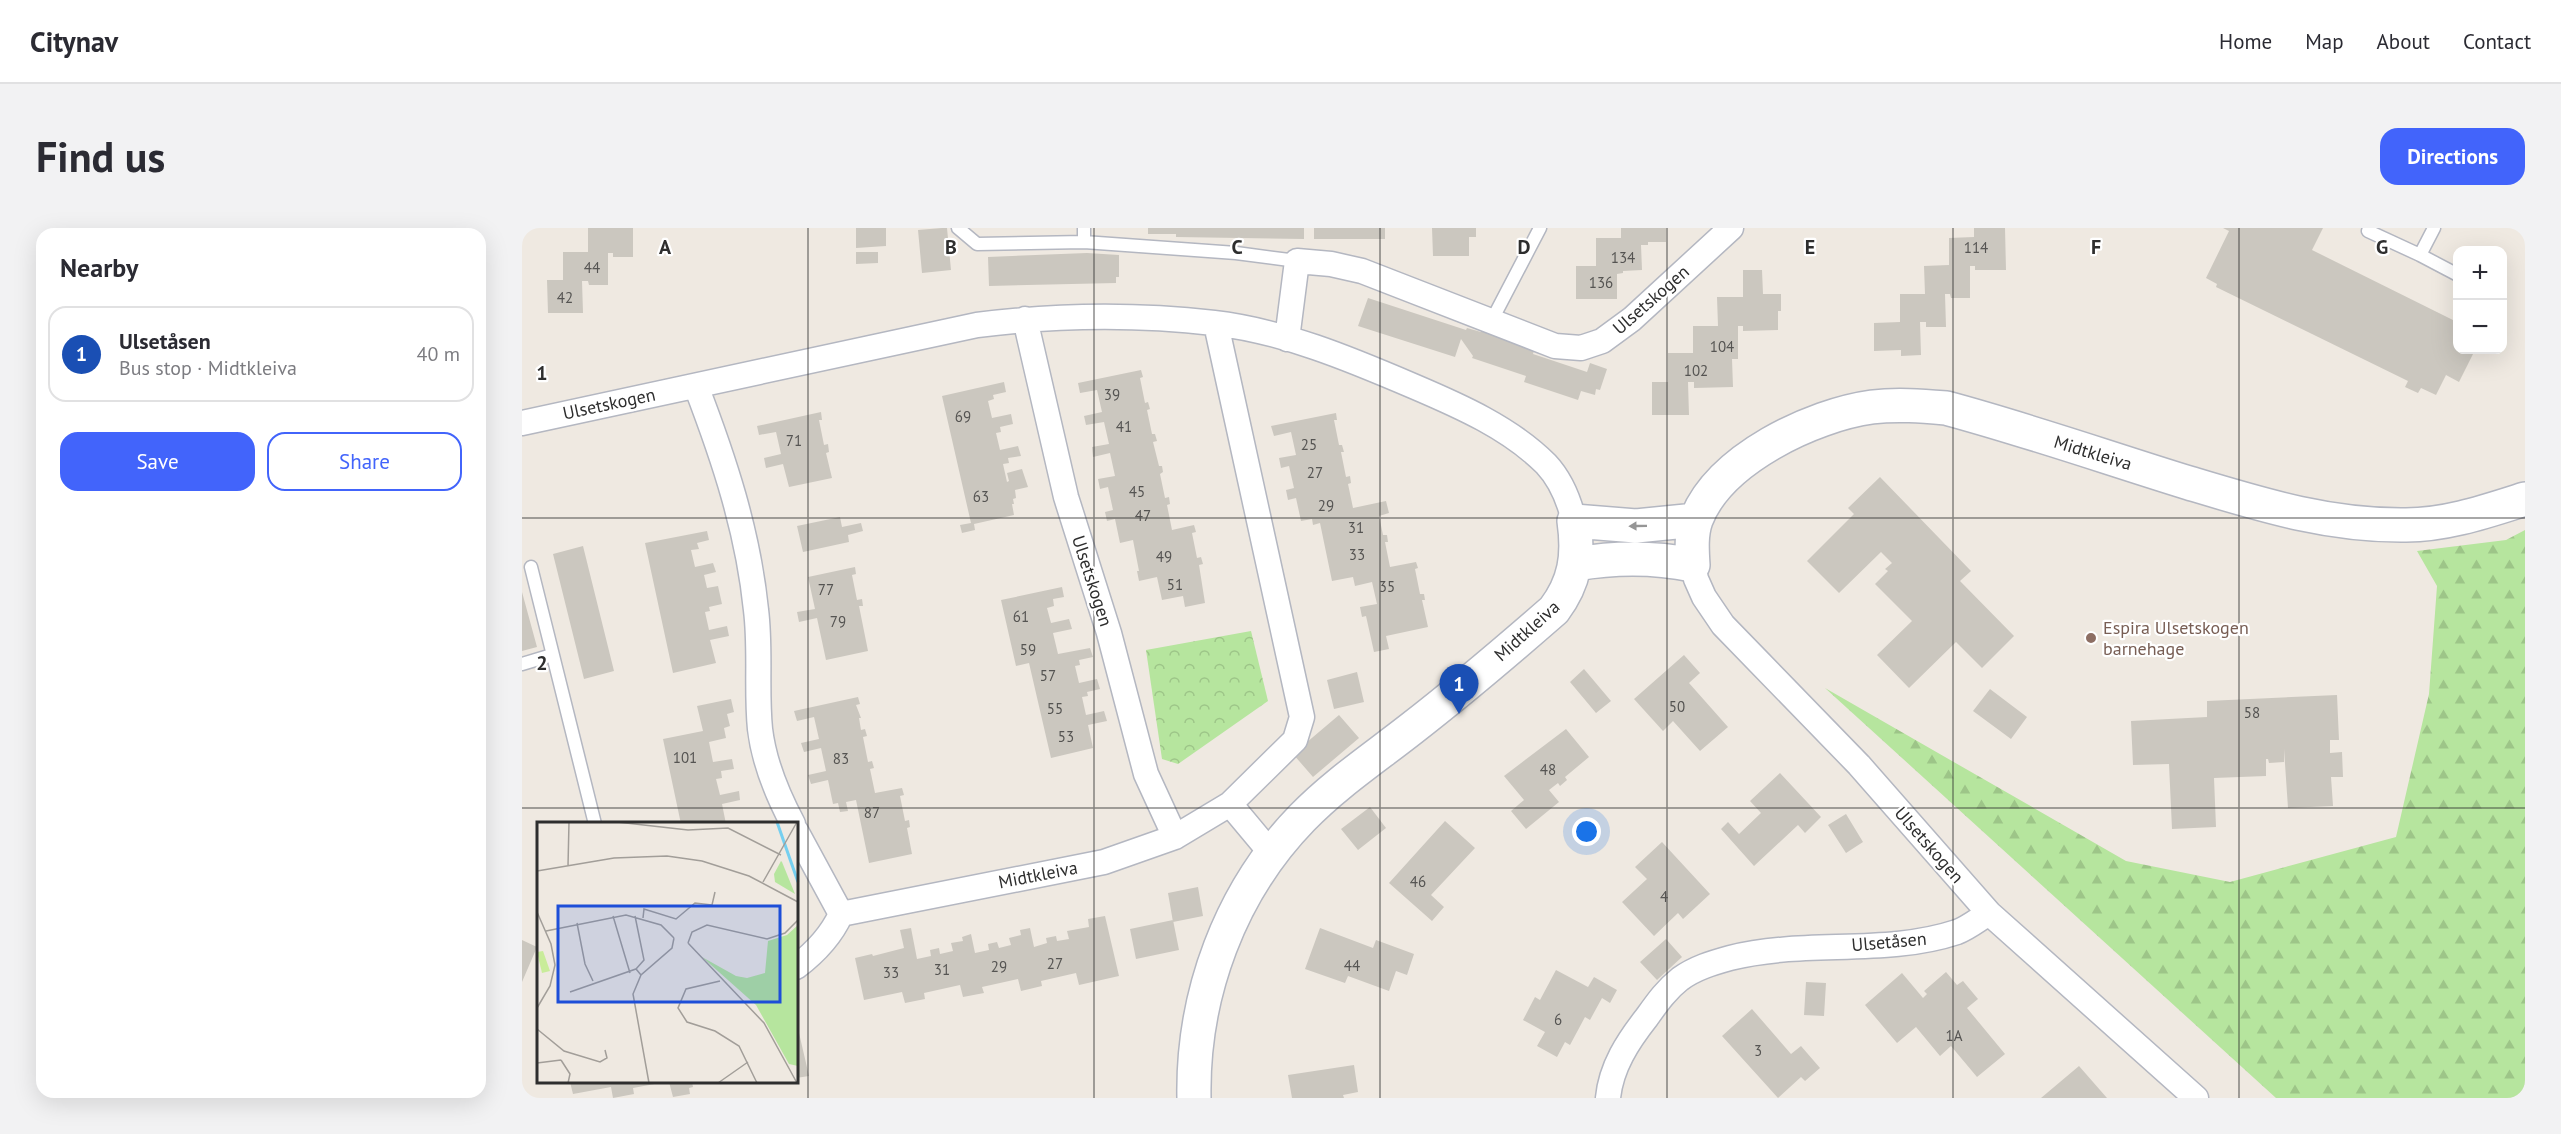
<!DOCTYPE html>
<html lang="en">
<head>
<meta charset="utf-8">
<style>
  :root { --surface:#fff; --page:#f2f2f3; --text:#2b2b33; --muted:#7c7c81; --line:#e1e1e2; --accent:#4264fb }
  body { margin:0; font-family:"PT Sans",sans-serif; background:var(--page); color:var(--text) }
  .controls { position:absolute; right:18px; top:18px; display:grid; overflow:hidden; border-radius:12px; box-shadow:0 6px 24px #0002 }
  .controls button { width:54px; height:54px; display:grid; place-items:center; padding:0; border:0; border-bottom:2px solid var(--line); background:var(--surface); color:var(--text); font:30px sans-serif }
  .you { position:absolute; left:1065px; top:604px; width:21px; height:21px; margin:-15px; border:4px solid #fff; border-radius:50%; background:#1a73e8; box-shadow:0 0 0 9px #1a73e833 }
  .badge { display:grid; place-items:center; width:39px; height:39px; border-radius:50%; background:var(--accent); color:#fff; font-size:20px; font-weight:700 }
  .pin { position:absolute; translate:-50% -50px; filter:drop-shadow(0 2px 3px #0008) }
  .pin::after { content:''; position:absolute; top:32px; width:21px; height:18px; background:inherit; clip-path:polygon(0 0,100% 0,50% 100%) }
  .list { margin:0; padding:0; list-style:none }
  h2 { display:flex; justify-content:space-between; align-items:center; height:78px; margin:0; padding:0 24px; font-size:26px }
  h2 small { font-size:20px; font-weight:400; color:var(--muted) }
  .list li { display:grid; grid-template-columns:39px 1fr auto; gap:18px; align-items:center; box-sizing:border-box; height:96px; margin:0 12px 12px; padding:0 12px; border:2px solid var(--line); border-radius:18px }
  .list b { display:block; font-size:22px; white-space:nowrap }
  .list p { margin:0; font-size:20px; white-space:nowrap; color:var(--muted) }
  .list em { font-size:20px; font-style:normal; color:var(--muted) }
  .actions { display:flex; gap:12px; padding:18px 24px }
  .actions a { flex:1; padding:14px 0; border:2px solid var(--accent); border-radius:18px; text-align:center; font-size:21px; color:var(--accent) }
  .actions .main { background:var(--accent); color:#fff }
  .map { position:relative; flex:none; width:2003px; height:870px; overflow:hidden; border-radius:18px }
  header { display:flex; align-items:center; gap:36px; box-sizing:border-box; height:84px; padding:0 30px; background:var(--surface); border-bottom:2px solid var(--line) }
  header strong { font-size:28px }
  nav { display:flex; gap:33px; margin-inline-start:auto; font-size:21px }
  .intro { display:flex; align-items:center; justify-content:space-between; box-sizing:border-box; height:144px; padding:0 36px }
  h1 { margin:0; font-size:42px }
  .button { padding:15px 27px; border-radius:18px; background:var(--accent); color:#fff; font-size:21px; font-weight:700 }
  main { display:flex; gap:36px; padding:0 36px }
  aside { flex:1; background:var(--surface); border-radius:18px; box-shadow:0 6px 24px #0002 }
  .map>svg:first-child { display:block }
  .forest { fill:url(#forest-firs) }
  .park { fill:url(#park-crowns) }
  .building { fill:#cbc7bf }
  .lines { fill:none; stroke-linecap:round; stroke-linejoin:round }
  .lane-casing { stroke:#b4b7c1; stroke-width:15 }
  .street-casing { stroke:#b4b7c1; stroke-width:27 }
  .secondary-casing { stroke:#b4b7c1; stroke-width:36 }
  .lane { stroke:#fff; stroke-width:12 }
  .street { stroke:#fff; stroke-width:24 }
  .secondary { stroke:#fff; stroke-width:33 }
  .oneway { fill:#969696 }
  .grid { fill:none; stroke:#2e2e2e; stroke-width:1.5; stroke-opacity:0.55 }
  .education-dot { fill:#8d6e63; stroke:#fff; stroke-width:2 }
  .labels { text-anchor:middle; stroke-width:4.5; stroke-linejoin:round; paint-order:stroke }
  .number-label { font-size:15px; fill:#555452 }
  .street-label { font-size:18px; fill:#2e2e2e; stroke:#fff }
  .education-label { font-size:18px; fill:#785e54; stroke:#fff; text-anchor:start }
  .inset-river { fill:none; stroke:#75cff0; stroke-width:3 }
  .inset-road { fill:none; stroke:#a29e99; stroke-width:1.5 }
  .view { fill:#1d4ed8; fill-opacity:0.15; stroke:#1d4ed8; stroke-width:3 }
  .inset-edge { fill:none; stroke:#2e2e2e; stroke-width:3 }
  .grid-label { font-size:20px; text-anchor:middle; font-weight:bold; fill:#2e2e2e; stroke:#fff; stroke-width:4.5; stroke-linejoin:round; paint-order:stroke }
</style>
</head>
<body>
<header>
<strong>Citynav</strong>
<nav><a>Home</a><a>Map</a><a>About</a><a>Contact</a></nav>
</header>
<div class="intro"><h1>Find us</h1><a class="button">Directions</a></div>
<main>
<aside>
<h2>Nearby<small></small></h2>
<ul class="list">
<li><span class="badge" style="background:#1a4fb4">1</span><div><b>Ulsetåsen</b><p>Bus stop · Midtkleiva</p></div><em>40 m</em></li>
</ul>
<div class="actions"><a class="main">Save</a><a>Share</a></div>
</aside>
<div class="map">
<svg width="2003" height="870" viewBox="0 0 2003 870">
  <defs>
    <pattern id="forest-firs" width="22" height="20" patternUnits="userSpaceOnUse" patternTransform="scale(1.5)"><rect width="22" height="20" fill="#b6e59e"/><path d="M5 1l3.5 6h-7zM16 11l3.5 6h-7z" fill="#9dc588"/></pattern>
    <pattern id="park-crowns" width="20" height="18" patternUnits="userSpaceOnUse" patternTransform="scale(1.5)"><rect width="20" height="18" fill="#b6e59e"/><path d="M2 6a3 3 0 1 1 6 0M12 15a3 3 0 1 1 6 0" fill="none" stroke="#9dc588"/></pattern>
  </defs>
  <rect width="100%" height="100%" fill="#efe9e1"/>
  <!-- forest -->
  <path class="forest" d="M2003 302V870H1754L1303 460 1604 633 1708 654 1874 609 1907 466 1915 358 1895 323 1984 312Z"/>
  <!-- park -->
  <path class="park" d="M729 403 746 473 656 536 640 531 624 422Z"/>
  <!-- building -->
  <path class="building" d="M66 0H111V29H91V25H86V57H67L66 53H60L61 85H26L25 52H41V24H66Z
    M334 0H364V18L334 20Z
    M420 0H425L429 42 400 45 396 2Z
    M626 0H782V11L654 9V6H626Z
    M792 0H863V11H792Z
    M910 0H954V9H947V28H911Z
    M1099 0H1144V14H1126V17H1119L1120 42 1101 43V45L1095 46V71H1054V38H1074V10H1099Z
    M1452 0H1483L1484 42H1453V38H1448V70H1429L1428 66H1423L1424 99H1404V94H1398L1399 127 1379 128V122L1352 123V95L1378 94V66H1403L1402 38 1427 37V10L1452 9Z
    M1701 0H1801L1790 22 1935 94V122H1953L1937 154 1924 147 1914 167 1899 160 1896 165 1883 159 1886 153 1694 59 1695 56 1684 50 1707 3Z
    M334 24H356V35L334 36Z
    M565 25 597 27V49H594V55L467 58 466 29Z
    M1221 42H1240L1241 66H1259V83H1256V102L1221 103V98H1216V131H1210L1211 159 1172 160V154H1166L1167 187H1130V154H1146V125H1171V98H1196L1195 69H1221Z
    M846 70 944 102 945 100 959 104V102L1013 120 1011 126 1065 144 1068 135 1085 141 1078 162 1074 161 1073 167 1059 163 1056 172 1002 154 1004 148 950 130 951 128 939 111 933 129 836 98Z
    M619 142 621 149 618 150 623 175 626 174 628 181 625 182 630 206H633L635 213 631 214 637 238H640L641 244 638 246 643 270 647 269 648 276 645 277 650 302 672 297 674 304 670 305 675 330 679 329 681 336 677 337 683 375 663 379 661 368 640 372 635 349 617 353 615 343H617L611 312 598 315 593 291 585 293 583 284 591 282 586 259 578 261 576 251 593 248 588 225 571 229 570 219 587 216 582 194 564 197 562 188 580 184 575 162 558 165 556 155Z
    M482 154 484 164 471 167 472 171 466 173 470 190 489 186 491 196 478 199 479 204 474 205 478 222 496 218 499 228 486 230 487 235 481 236 485 254 487 253 485 245 500 241 506 259 493 262 494 270 491 271 492 276H490L492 287 452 296 453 302 440 305 438 297 449 295 420 168Z
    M299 184 300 192H297L302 217 306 216 307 224 304 225 310 250 267 259 261 236 244 240 242 230 259 226 254 204 237 207 235 198Z
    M814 185 815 192H812L817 217H820L822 224H819L824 249 828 248 829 255 826 256 831 280 864 273 867 285 857 288 861 307H865L866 314H863L868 339 894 334 896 340 893 341 898 366H902L903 372H900L906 399 864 408 867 421 852 424 844 388 840 389 838 379 855 376 850 354 833 358 831 349 810 353 798 295 791 297 790 291 779 293 774 270 766 272 764 262 772 260 767 238 759 240 757 230 774 227 769 204 752 208 749 198Z
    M1358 249 1449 343 1438 353 1492 408 1460 440 1434 414 1387 460 1355 427 1390 393 1353 356 1366 343 1363 341 1370 335 1359 324 1317 365 1285 333 1332 286 1326 280Z
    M318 289 320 299 339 295 341 303 326 307 327 314 281 324 275 298Z
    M185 303 187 312 175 315 177 321 169 322 173 339 191 335 194 344 182 347 185 360 196 358 200 376 187 379 188 383 183 384 187 402 205 398 207 408 188 412 194 435 151 445 123 315Z
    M61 318 92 443 62 451 31 326Z
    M333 339 334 346 330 347 335 372 340 371 341 378H337L346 423 304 432 295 390 277 394 275 384 293 381 286 349Z
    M540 359 542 369 531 371 532 378 525 380 529 395 547 391 550 401 531 405 536 426 568 420 571 429 557 432 558 437 553 438 557 455 575 451 578 461 565 464 566 468 560 469 564 487 582 483 585 493 566 497 571 520 529 530 507 435 494 438 479 372Z
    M0 364 15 419 0 423Z
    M1162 427 1178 445 1167 455 1206 499 1178 523 1151 493 1141 503 1112 471Z
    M1062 441 1089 473 1074 485 1048 454Z
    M835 444 842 474 812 481 805 452Z
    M1468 461 1505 489 1489 511 1451 483Z
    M1815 467 1817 512H1808V525L1820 524 1821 549H1809L1811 578 1766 580 1762 521V534L1747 535 1746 531H1744V548L1692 550 1694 599 1650 601 1647 536 1611 537 1609 493 1685 489V473Z
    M336 469 338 476 334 477 339 490H337L339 502 343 501 345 508 341 509 346 534 350 533 352 540 348 541 353 565 380 560 382 567 378 568 383 593 387 592 388 599 385 600 390 626 347 635 334 572 324 574 326 583 318 584 316 575 311 576 306 552 289 556 286 547 304 543 299 520 282 524 279 515 297 511 292 489 275 493 272 483Z
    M209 471 212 484 205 486 208 498 202 500 204 510 187 514 191 534 210 531 212 541 199 543 200 550 194 551 198 567 217 563 218 572 200 576 204 596H159L141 511 181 503 175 478Z
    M817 487 837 510 791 549 771 526Z
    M1044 501 1067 529 1043 549 1045 552 1038 558 1036 555 1027 562 1037 574 1004 601 989 583 1002 572 982 548Z
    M1258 545 1299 589 1283 605 1276 597 1232 638 1199 601 1206 594 1217 606 1239 585 1228 573Z
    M848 579 864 600 836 622 819 601Z
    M1324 586 1341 614 1324 625 1306 597Z
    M923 593 953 620 909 667 922 679 910 693 867 655Z
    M1140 614 1188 666 1161 691 1156 685 1132 708 1100 674 1125 651 1113 639Z
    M676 659 681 688 651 694 646 665Z
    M583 688 597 748 557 757 554 745 519 753 520 758 499 763 496 751 460 759 462 765 441 769 438 757 402 765 403 771 383 775 380 764 342 772 333 730 350 726 351 728 382 720 378 702 389 700 395 731 409 728 408 722 417 720 418 726 431 723 429 715 441 713 440 709 449 706 453 725 467 722 466 716 475 714 477 720 489 717 487 710 499 707 498 702 508 700 512 719 525 715 524 710 534 708 535 713 547 711 545 703 567 699 566 691Z
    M651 692 657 722 614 731 608 701Z
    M798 700 851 720 854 712 892 726 885 747 874 743 867 763 826 748 823 755 783 741Z
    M1144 711 1160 729 1135 752 1118 734Z
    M0 712 15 719 0 754Z
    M1034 742 1066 759 1072 749 1095 762 1088 775 1080 770 1068 792 1063 789 1048 817 1043 814 1035 829 1015 818 1023 804 1001 792 1013 769 1018 772Z
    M1424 744 1435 757 1441 753 1456 771 1445 780 1483 826 1455 849 1429 818 1418 828 1394 799 1375 815 1343 777 1380 745 1401 770 1405 766 1402 763Z
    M1284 754 1304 755 1302 788 1282 787Z
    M1230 781 1269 826 1279 818 1298 840 1283 853 1279 849 1256 870 1200 808Z
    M274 792 287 848 274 850Z
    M832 837 836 864 821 867 822 870H770L766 847Z
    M1557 838 1585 870H1519Z
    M48 854H138V855L111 860 112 866 91 870 89 859 51 866Z
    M147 854H170L171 859 167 860 168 866 151 869Z"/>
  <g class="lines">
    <!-- lane casing -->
    <g class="lane-casing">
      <path id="lane" d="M436 0 455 16 562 14 714 25 775 33
        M1846 3 1898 27 1912 0
        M562 14V0
        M1898 27 1936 47
        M970 92 1018 0
        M9 339 73 596
        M0 436 30 427"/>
    </g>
    <!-- street casing -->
    <g class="street-casing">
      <path id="street" d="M503 91 544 269 587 405 624 546 653 609
        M694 96 780 489 773 512 708 576
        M765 111 775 33 809 36 840 43 1033 118 1059 120 1080 113 1110 91 1209 0
        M174 158C202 231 226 303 234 382 239 422 234 461 238 501 242 535 255 566 271 596
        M0 195 455 97C534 87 613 86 692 95 761 103 828 131 891 158 938 178 988 200 1024 236 1039 252 1047 272 1052 293
        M1171 337 1174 351 1182 369 1201 397 1337 537 1467 685 1674 870
        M274 603 319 686
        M319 686 582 634 653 609 708 576 749 625
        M274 739C294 724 309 708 319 686
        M1086 870C1089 839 1106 813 1125 789 1135 775 1144 762 1158 751 1173 740 1190 735 1208 730 1282 711 1363 728 1435 704 1446 700 1457 691 1467 685"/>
    </g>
    <!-- secondary casing -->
    <g class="secondary-casing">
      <path id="secondary" d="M1054 336C1095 329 1131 329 1171 337 1170 322 1169 306 1174 292 1197 231 1291 187 1350 179 1375 176 1400 178 1424 180 1506 202 1586 230 1667 255 1740 277 1807 298 1884 297 1925 297 1965 283 2003 271
        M672 870C670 767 708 664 780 590 813 556 852 530 889 501 938 463 985 423 1032 382 1053 354 1057 328 1052 293L1114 298 1174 292"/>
    </g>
    <!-- lane -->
    <use href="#lane" class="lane"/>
    <!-- street -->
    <use href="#street" class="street"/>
    <!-- secondary -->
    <use href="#secondary" class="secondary"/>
  </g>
  <!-- one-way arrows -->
  <defs><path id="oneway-solid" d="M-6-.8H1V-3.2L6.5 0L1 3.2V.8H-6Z" transform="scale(1.5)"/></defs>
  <use class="oneway" href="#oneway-solid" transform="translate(1116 298) rotate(179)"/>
  <!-- grid -->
  <path class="grid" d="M286 0V870M572 0V870M858 0V870M1145 0V870M1431 0V870M1717 0V870M0 290H2003M0 580H2003"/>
  <!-- markers -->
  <circle class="education-dot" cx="1569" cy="410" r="6"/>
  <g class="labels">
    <!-- number labels -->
    <g class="number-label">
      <text x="1454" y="25">114</text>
      <text x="1101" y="35">134</text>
      <text x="70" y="45">44</text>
      <text x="1079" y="60">136</text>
      <text x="43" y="75">42</text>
      <text x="1200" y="124">104</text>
      <text x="1174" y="148">102</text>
      <text x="590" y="172">39</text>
      <text x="441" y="194">69</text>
      <text x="602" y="204">41</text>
      <text x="272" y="218">71</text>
      <text x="787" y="222">25</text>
      <text x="793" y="250">27</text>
      <text x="615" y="269">45</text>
      <text x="459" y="274">63</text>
      <text x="804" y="283">29</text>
      <text x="621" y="293">47</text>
      <text x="834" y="305">31</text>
      <text x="835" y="332">33</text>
      <text x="642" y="334">49</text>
      <text x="653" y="362">51</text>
      <text x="865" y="364">35</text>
      <text x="304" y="367">77</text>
      <text x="499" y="394">61</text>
      <text x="316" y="399">79</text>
      <text x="506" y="427">59</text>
      <text x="526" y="453">57</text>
      <text x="1155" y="484">50</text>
      <text x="533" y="486">55</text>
      <text x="1730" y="490">58</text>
      <text x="544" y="514">53</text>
      <text x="163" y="535">101</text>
      <text x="319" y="536">83</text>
      <text x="1026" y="547">48</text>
      <text x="350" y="590">87</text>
      <text x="896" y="659">46</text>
      <text x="1142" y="674">4</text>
      <text x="533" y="741">27</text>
      <text x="830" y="743">44</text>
      <text x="477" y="744">29</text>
      <text x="420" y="747">31</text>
      <text x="369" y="750">33</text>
      <text x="1036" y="797">6</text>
      <text x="1432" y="813">1A</text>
      <text x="1236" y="828">3</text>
    </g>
    <!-- street labels -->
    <g class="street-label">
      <text transform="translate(1129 72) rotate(-41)" y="6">Ulsetskogen</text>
      <text transform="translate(87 176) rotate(-12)" y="6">Ulsetskogen</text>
      <text transform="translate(1571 225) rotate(17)" y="6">Midtkleiva</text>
      <text transform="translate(570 353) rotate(72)" y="6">Ulsetskogen</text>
      <text transform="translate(1005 403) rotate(-42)" y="6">Midtkleiva</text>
      <text transform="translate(1407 617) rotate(49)" y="6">Ulsetskogen</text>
      <text transform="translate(516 647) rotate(-11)" y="6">Midtkleiva</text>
      <text transform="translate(1367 714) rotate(-5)" y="6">Ulsetåsen</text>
    </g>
    <!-- education labels -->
    <g class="education-label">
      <text x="1581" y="406">Espira Ulsetskogen<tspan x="1581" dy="21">barnehage</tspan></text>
    </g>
  </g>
  <!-- overview -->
  <g transform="translate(15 594)">
    <rect width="261" height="261" fill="#efe9e1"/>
    <path d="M244 39 245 40 258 72 238 60 237 52Z" fill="#b6e59e"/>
    <path d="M261 103V244L252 242 219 183 165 135 199 154 210 156 228 151 231 119 250 113Z" fill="#b6e59e"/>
    <path d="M6 129 13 149 5 151 0 130Z" fill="#c9ec9a"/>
    <path class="inset-river" d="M240 0 261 60"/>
    <path class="inset-road" d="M80 0 151 8 191 6 244 33M31 44 32 0M0 49 77 36 130 34 165 39 212 54 261 80M226 60 260 0M0 90 14 122 18 143 13 164 0 186M76 94 93 151M98 94 107 138 99 147M106 96 107 87 139 97 158 81 175 83 178 70M40 101 48 142 56 159M9 109 89 93 124 103 137 116M151 121 227 201 260 261M151 121 155 110 170 103 230 117 248 111 261 98M183 159 149 167 141 186 150 200 178 209 202 224 220 261M33 170 99 147 104 153M0 207 27 229 63 240 70 236 68 228M24 238 33 252 31 261M0 241 24 238M112 261 96 172 104 153 135 126 137 116M181 261 211 240"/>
    <path class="view" d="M21 84H243V180H21Z"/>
    <rect width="261" height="261" class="inset-edge"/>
  </g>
  <g class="grid-label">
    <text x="143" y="26">A</text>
    <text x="429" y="26">B</text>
    <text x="715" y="26">C</text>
    <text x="1002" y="26">D</text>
    <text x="1288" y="26">E</text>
    <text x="1574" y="26">F</text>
    <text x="1860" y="26">G</text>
    <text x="20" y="152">1</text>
    <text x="20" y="442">2</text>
  </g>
</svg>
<div class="controls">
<button>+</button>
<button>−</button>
</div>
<div class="you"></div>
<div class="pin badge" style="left:937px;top:486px;background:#1a4fb4">1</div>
</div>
</main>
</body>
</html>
